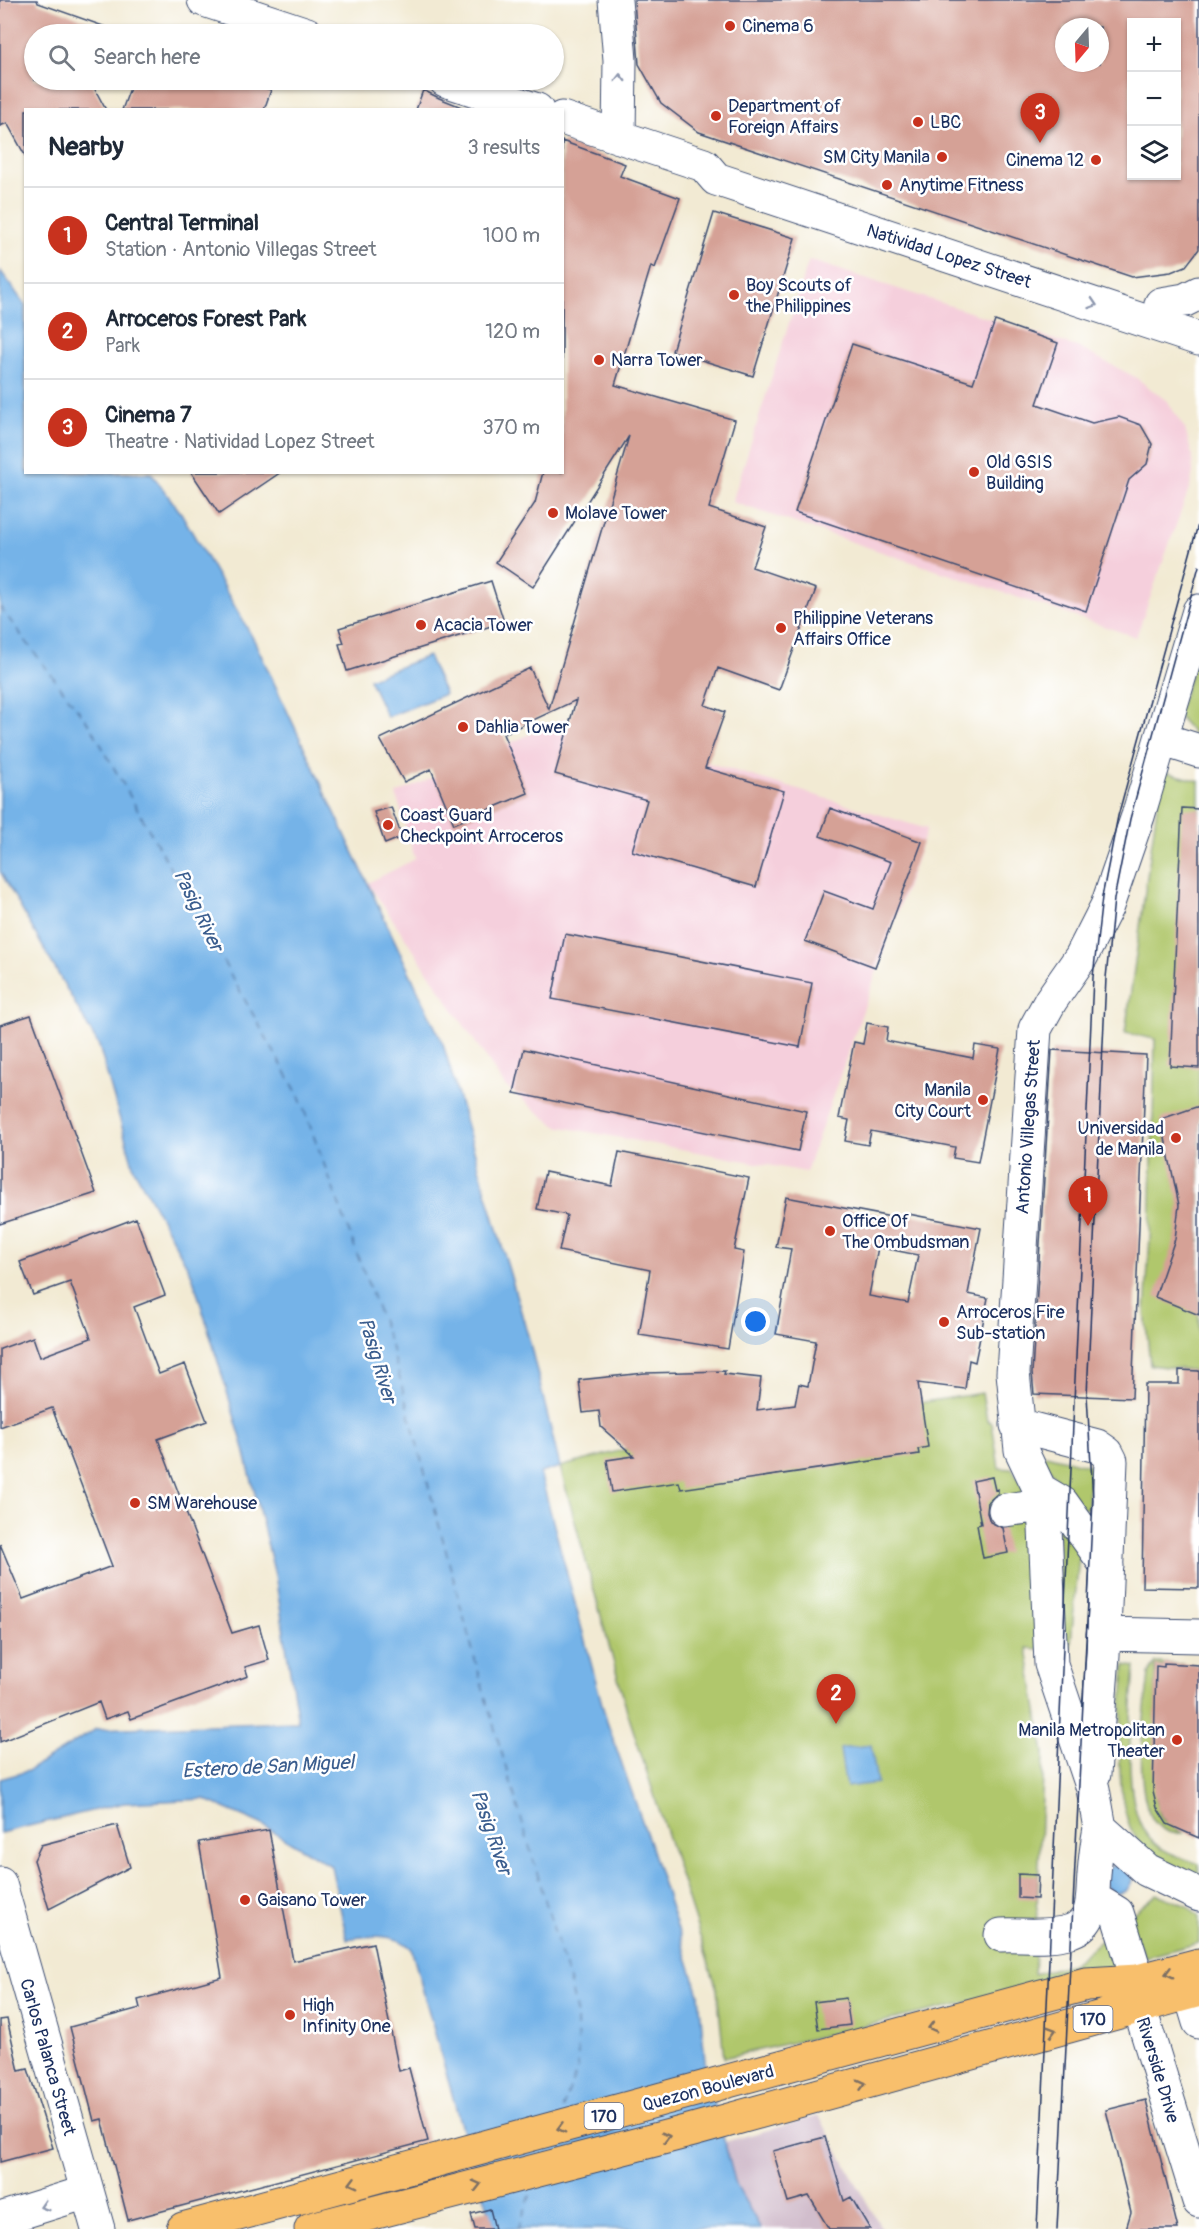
<!DOCTYPE html>
<html lang="en">
<head>
<meta charset="utf-8">
<style>
  :root { --surface:#fff; --page:#f6f6f7; --text:#1f2937; --muted:#747a83; --line:#e0e1e3; --accent:#c8321e }
  body { margin:0; font-family:Pangolin,sans-serif; background:var(--page); color:var(--text) }
  .controls { position:absolute; right:18px; top:18px; display:grid; overflow:hidden; border-radius:0px; box-shadow:0 2px 4px #0004 }
  .controls button { width:54px; height:54px; display:grid; place-items:center; padding:0; border:0; border-bottom:2px solid var(--line); background:var(--surface); color:var(--text); font:30px sans-serif }
  .compass { position:absolute; left:1055px; top:18px; width:54px; height:54px; border-radius:50%; background:var(--surface); box-shadow:0 2px 4px #0004; rotate:199deg }
  .you { position:absolute; left:756px; top:1322px; width:21px; height:21px; margin:-15px; border:4px solid #fff; border-radius:50%; background:#1a73e8; box-shadow:0 0 0 9px #1a73e833 }
  .badge { display:grid; place-items:center; width:39px; height:39px; border-radius:50%; background:var(--accent); color:#fff; font-size:20px; font-weight:700 }
  .pin { position:absolute; translate:-50% -50px; filter:drop-shadow(0 2px 3px #0008) }
  .pin::after { content:''; position:absolute; top:32px; width:21px; height:18px; background:inherit; clip-path:polygon(0 0,100% 0,50% 100%) }
  .list { margin:0; padding:0; list-style:none }
  h2 { display:flex; justify-content:space-between; align-items:center; height:78px; margin:0; padding:0 24px; font-size:26px }
  h2 small { font-size:20px; font-weight:400; color:var(--muted) }
  .list li { display:grid; grid-template-columns:39px 1fr auto; gap:18px; align-items:center; box-sizing:border-box; height:96px; padding:0 24px; border-top:2px solid var(--line) }
  .list b { display:block; font-size:22px; white-space:nowrap }
  .list p { margin:0; font-size:20px; white-space:nowrap; color:var(--muted) }
  .list em { font-size:20px; font-style:normal; color:var(--muted) }
  .icon { flex:none; width:33px; height:33px; fill:none; stroke:currentColor; stroke-width:2; stroke-linecap:round; stroke-linejoin:round }
  .map { position:relative; flex:none; width:1199px; height:2229px; overflow:hidden }
  .search { position:absolute; background:var(--surface); box-shadow:0 2px 4px #0004; left:24px; top:24px; width:540px; height:66px; display:flex; align-items:center; gap:15px; box-sizing:border-box; padding:0 21px; border-radius:33px; color:var(--muted); font-size:22px }
  .panel { position:absolute; background:var(--surface); box-shadow:0 2px 4px #0004; left:24px; top:108px; width:540px; height:366px; border-radius:0px }
  .map>svg:first-child { display:block }
  .built { fill:#f5cfdc }
  .industrial { fill:#d1bdcc }
  .green { fill:#b0c76c; stroke:#667b65; stroke-width:1.5 }
  .water { fill:#75b3e8; stroke:#4871a3; stroke-width:1.5 }
  .lines { fill:none; stroke-linecap:round; stroke-linejoin:round }
  .ferry { stroke:#3a5d8e; stroke-width:1.5; stroke-dasharray:8 6; stroke-linecap:butt }
  .building { fill:#d5a196; fill-rule:evenodd }
  .minor-casing { stroke:#3b4b70; stroke-width:35 }
  .major-casing { stroke:#3b4b70; stroke-width:35 }
  .minor { stroke:#fff; stroke-width:33 }
  .major { stroke:#f8bf6c; stroke-width:33 }
  .tram { stroke:#1b2f5e; stroke-width:1.5 }
  .oneway { stroke:#8d97ae }
  .oneway2 { stroke:#7e7064 }
  .poi-dot { fill:#c8321e; stroke:#fff; stroke-width:2 }
  .labels { text-anchor:middle; stroke-width:5; stroke-linejoin:round; paint-order:stroke }
  .shield { fill:#fff; stroke:#5f6d8e; stroke-width:1.5 }
  .shield-label { font-size:16px; font-weight:bold; fill:#1b2f5e }
  .poi-label { font-size:18px; fill:#1b2f5e; stroke:#fff; text-anchor:start }
  .street-label { font-size:18px; fill:#1b2f5e; stroke:#fff }
  .water-label { font-size:20px; font-style:italic; fill:#3a5d8e; stroke:#fff }
</style>
</head>
<body>
<div class="map">
<svg width="1199" height="2229" viewBox="0 0 1199 2229">
  <rect width="100%" height="100%" fill="#fff"/>
  <filter id="ink" filterUnits="userSpaceOnUse"><feTurbulence type="fractalNoise" baseFrequency=".0167" numOctaves="2"/><feDisplacementMap in="SourceGraphic" scale="12" xChannelSelector="R" yChannelSelector="G"/><feConvolveMatrix kernelMatrix="1 2 1 2 8 2 1 2 1" color-interpolation-filters="sRGB"/></filter>
  <filter id="wash" filterUnits="userSpaceOnUse"><feTurbulence type="fractalNoise" baseFrequency=".008" numOctaves="4" result="noise"/><feDisplacementMap in="SourceGraphic" scale="24" xChannelSelector="R" yChannelSelector="G"/><feGaussianBlur stdDeviation="1.35" result="paint"/><feColorMatrix in="noise" values="0 0 0 0 0 0 0 0 0 0 0 0 0 0 0 0 0 1.4 0 .05"/><feComposite in="paint" operator="in"/></filter>
  <g filter="url(#wash)">
    <rect width="100%" height="100%" fill="#f2ead3"/>
    <!-- built -->
    <path class="built" d="M809 260 1077 347 1135 377 1167 401 1185 429 1192 455 1193 472 1190 486 1136 637 732 502Z
      M564 719 927 829 806 1172 556 1126 505 1086 368 883 415 859 396 794Z"/>
    <!-- industrial -->
    <path class="industrial" d="M819 2116 864 2197 882 2229H761L736 2185 724 2142Z"/>
    <!-- green -->
    <path class="green" d="M1199 649V740L1177 715Z
      M1162 771 1199 781V1371L1150 1365 1145 1311 1150 1237 1155 1039 1125 1033Z
      M982 1393 987 1420 992 1423 999 1468 1012 1469 1030 1498 1028 1511 1040 1649 1027 1648 1044 1754 1034 1974 1072 1964 1116 1928 1127 1966 724 2058 717 1989 627 1711 560 1467 634 1447Z
      M1046 1455 1090 1466 1088 1508 1075 1510 1042 1456Z
      M1058 1508 1080 1546 1070 1652 1059 1651Z
      M1156 1663 1182 1664V1667L1156 1666 1155 1800 1161 1817 1167 1824 1183 1833C1121 1841 1146 1708 1149 1673Z
      M1125 1665 1135 1667C1132 1710 1119 1806 1150 1839 1161 1852 1183 1858 1199 1864V1877C1181 1868 1156 1861 1142 1846 1108 1811 1122 1710 1125 1665Z
      M1157 1894 1187 1906 1199 1917V1943L1145 1957 1127 1918Z"/>
    <!-- water -->
    <path class="water" d="M0 270 25 305 26 472 151 473 181 513 254 640 443 1044 529 1339 560 1467 540 1473 606 1719 647 1835 699 1994 706 2073 736 2185 761 2229H495L463 2133 411 1948C394 1932 369 1936 347 1939L331 1866 261 1824 204 1799 124 1803 0 1833V1779L28 1771 96 1729 298 1722 275 1575 243 1445 192 1275 134 1169 99 1046 0 871Z
      M428 656 445 694 387 717 369 679Z
      M871 1745 877 1783 846 1787 840 1749Z
      M1104 1879a14 14 0 1 1 28 0a14 14 0 1 1-28 0Z"/>
    <g class="lines">
      <!-- ferry -->
      <path class="ferry" d="M0 607 91 727 299 1096 391 1346 483 1689 571 1988 577 2016 578 2067 562 2110
        M518 2229 533 2188"/>
    </g>
    <g id="blocks">
      <!-- building -->
      <path class="building" d="M0 0H37L38 3 120 32V34H34V80H90L106 110H26V157L7 123 0 126Z
        M634 0H1199V249L1186 266 1171 272 1132 277 699 132 661 103 639 64ZM1131 22H1176V176H1131ZM1064 27H1100V63H1064Z
        M133 80H242L271 90 264 110H122Z
        M423 90 439 98 469 110H416Z
        M562 141 625 164 620 176 680 198 655 268 651 266 615 385 735 420 709 508 766 527 752 567 816 589 779 690 718 668 705 705 725 712 705 768 784 791 756 887 632 851 647 800 555 774 576 700 503 734 528 793 454 824 431 769 404 782 380 739 530 668 549 709 629 436 533 587 496 562 535 503 543 472H562Z
        M714 213 795 238 753 376 672 351Z
        M995 321 1058 343 1037 404 1092 423 1119 417 1141 425 1152 444 1147 464 1129 480 1086 611 795 512 852 344 973 383Z
        M191 472H281L219 514Z
        M491 581 504 622 347 671 339 644 344 643 339 628Z
        M391 807 402 837 385 844 374 812Z
        M830 808 922 842 875 967 805 941 824 891 873 909 891 862 820 836Z
        M1182 808 1199 809V1068L1170 1066Z
        M565 934 812 983 800 1047 552 999Z
        M31 1015 96 1193 0 1224V1025Z
        M867 1023 888 1027 886 1041 973 1058 975 1045 1000 1049 978 1162 953 1158 955 1147 871 1131 868 1145 845 1141 849 1120 839 1118 854 1042 863 1044Z
        M524 1049 806 1111 798 1151 514 1093Z
        M1052 1050 1146 1055 1132 1398 1034 1394 1032 1373Z
        M1199 1106V1315L1155 1297 1175 1239 1179 1205 1161 1119Z
        M619 1152 749 1178 734 1250 744 1252 728 1349 639 1335 650 1270 559 1251 567 1215 537 1209 545 1172 612 1186Z
        M786 1197 902 1219 903 1213 981 1228 968 1294 988 1298 975 1362 969 1360 965 1389 918 1383 928 1447 918 1449 919 1454 681 1489 679 1482 612 1492 607 1460 634 1456 601 1427 599 1411 583 1413 579 1380 645 1373 725 1371 724 1374 761 1378 757 1410 795 1405 799 1384 808 1386 816 1341 776 1334 791 1249 776 1247ZM878 1247 918 1255 908 1303 869 1296Z
        M136 1218 165 1295 134 1307 159 1374 185 1364 207 1421 158 1439 232 1633 259 1625 269 1660 245 1667 248 1676 131 1719 128 1711 105 1719 99 1702 0 1742V1544L23 1599 112 1566 52 1408 0 1427V1349L33 1337 40 1357 91 1338 70 1282 33 1295 20 1262Z
        M1179 1370 1199 1371V1588L1142 1587 1145 1384H1179Z
        M992 1477 995 1490 998 1489V1493L988 1502 987 1513 990 1522 1003 1528 1008 1553 983 1558 977 1525 981 1524 973 1481Z
        M1164 1663 1199 1665V1838L1167 1824 1157 1808 1153 1792 1156 1666 1164 1667Z
        M117 1825 130 1867 49 1909 34 1860 41 1845Z
        M269 1830 293 1961 373 1943 399 2071 409 2068 428 2141 128 2220 102 2119 94 2121 70 2027 140 2008 138 2000 222 1977 199 1842Z
        M1018 1874 1038 1875 1037 1899 1018 1898Z
        M846 1998 850 2025 818 2029 814 2002Z
        M7 2019 19 2071 28 2069 53 2148 0 2162V2020Z
        M1146 2100 1178 2229H1126L1131 2212 1106 2110Z
        M825 2137 844 2201 851 2197 870 2229H829L809 2196 788 2202 773 2151Z
        M490 2209 495 2229H475L471 2214Z"/>
    </g>
  </g>
  <g filter="url(#ink)">
    <use href="#blocks" fill-opacity="0" stroke="#3b4b70" stroke-width="1.5"/>
    <g class="lines">
      <!-- minor casing -->
      <g class="minor-casing">
        <path id="minor" d="M204 0 307 34
          M615 0 620 60 619 137
          M445 80 537 110
          M562 118 704 165 716 179 1199 339
          M1161 304 1185 300 1199 293
          M1199 611 1138 816 1107 906 1081 957 1051 1000 1035 1029 1013 1373 1021 1450 1040 1490 1044 1505 1051 1664 1093 1789 1100 1828 1147 1870 1199 1895
          M1161 739 1199 751
          M1017 1425 1097 1446 1107 1453 1111 1461 1103 1655 1094 1774
          M1040 1490 1062 1503 1107 1566
          M1005 1510 1044 1505
          M1103 1634 1199 1636
          M0 1884 98 2229
          M1094 1899 1117 1913 1138 1981
          M1001 1935C1022 1934 1050 1938 1071 1931 1096 1922 1092 1896 1094 1875 1095 1859 1097 1844 1100 1828
          M1190 1992 1199 2022
          M1139 2006 1199 2201
          M0 2219 87 2192"/>
      </g>
      <!-- major casing -->
      <g class="major-casing">
        <path id="major" d="M183 2229 1086 1984 1138 1981 1199 1965
          M311 2229 693 2130 1199 1990"/>
      </g>
      <!-- minor -->
      <use href="#minor" class="minor"/>
      <!-- major -->
      <use href="#major" class="major"/>
      <!-- tram -->
      <path class="tram" d="M1037 2229 1093 977 1102 897 1118 816 1199 521
        M1057 2229 1093 1500 1087 1395 1106 978 1114 899 1130 819 1199 566"/>
    </g>
    <!-- one-way arrows -->
    <defs><path id="oneway-chevron" d="M-2-3.5L2.5 0L-2 3.5" fill="none" stroke-width="1.6" stroke-linecap="round" stroke-linejoin="round" transform="scale(1.5)"/></defs>
    <g class="oneway">
      <use href="#oneway-chevron" transform="translate(620 78) rotate(-90)"/>
      <use href="#oneway-chevron" transform="translate(1093 304) rotate(18)"/>
      <use href="#oneway-chevron" transform="translate(44 2206) rotate(163)"/>
    </g>
    <g class="oneway2">
      <use href="#oneway-chevron" transform="translate(1169 1973) rotate(165)"/>
      <use href="#oneway-chevron" transform="translate(932 2027) rotate(165)"/>
      <use href="#oneway-chevron" transform="translate(1052 2031) rotate(-16)"/>
      <use href="#oneway-chevron" transform="translate(862 2084) rotate(-15)"/>
      <use href="#oneway-chevron" transform="translate(561 2128) rotate(165)"/>
      <use href="#oneway-chevron" transform="translate(666 2137) rotate(-14)"/>
      <use href="#oneway-chevron" transform="translate(353 2183) rotate(165)"/>
      <use href="#oneway-chevron" transform="translate(477 2185) rotate(-14)"/>
    </g>
  </g>
  <!-- markers -->
  <g class="poi-dot">
    <circle cx="730" cy="26" r="6"/>
    <circle cx="716" cy="116" r="6"/>
    <circle cx="918" cy="122" r="6"/>
    <circle cx="942" cy="157" r="6"/>
    <circle cx="1096" cy="160" r="6"/>
    <circle cx="887" cy="185" r="6"/>
    <circle cx="734" cy="295" r="6"/>
    <circle cx="599" cy="360" r="6"/>
    <circle cx="974" cy="472" r="6"/>
    <circle cx="553" cy="513" r="6"/>
    <circle cx="421" cy="625" r="6"/>
    <circle cx="781" cy="628" r="6"/>
    <circle cx="463" cy="727" r="6"/>
    <circle cx="388" cy="825" r="6"/>
    <circle cx="983" cy="1100" r="6"/>
    <circle cx="1176" cy="1138" r="6"/>
    <circle cx="830" cy="1231" r="6"/>
    <circle cx="944" cy="1322" r="6"/>
    <circle cx="135" cy="1503" r="6"/>
    <circle cx="1177" cy="1740" r="6"/>
    <circle cx="245" cy="1900" r="6"/>
    <circle cx="290" cy="2015" r="6"/>
  </g>
  <g class="labels">
    <!-- shield labels -->
    <g class="shield">
      <rect x="1073.5" y="2006" width="39" height="26" rx="4.5"/>
      <rect x="584.5" y="2103" width="39" height="26" rx="4.5"/>
    </g>
    <g class="shield-label">
      <text x="1093" y="2025">170</text>
      <text x="604" y="2122">170</text>
    </g>
    <!-- poi labels -->
    <g class="poi-label">
      <text x="742" y="32">Cinema 6</text>
      <text x="728" y="112">Department of<tspan x="728" dy="21">Foreign Affairs</tspan></text>
      <text x="930" y="128">LBC</text>
      <text x="930" y="163" text-anchor="end">SM City Manila</text>
      <text x="1084" y="166" text-anchor="end">Cinema 12</text>
      <text x="899" y="191">Anytime Fitness</text>
      <text x="746" y="291">Boy Scouts of<tspan x="746" dy="21">the Philippines</tspan></text>
      <text x="611" y="366">Narra Tower</text>
      <text x="986" y="468">Old GSIS<tspan x="986" dy="21">Building</tspan></text>
      <text x="565" y="519">Molave Tower</text>
      <text x="793" y="624">Philippine Veterans<tspan x="793" dy="21">Affairs Office</tspan></text>
      <text x="433" y="631">Acacia Tower</text>
      <text x="475" y="733">Dahlia Tower</text>
      <text x="400" y="821">Coast Guard<tspan x="400" dy="21">Checkpoint Arroceros</tspan></text>
      <text x="971" y="1096" text-anchor="end">Manila<tspan x="971" dy="21">City Court</tspan></text>
      <text x="1164" y="1134" text-anchor="end">Universidad<tspan x="1164" dy="21">de Manila</tspan></text>
      <text x="842" y="1227">Office Of<tspan x="842" dy="21">The Ombudsman</tspan></text>
      <text x="956" y="1318">Arroceros Fire<tspan x="956" dy="21">Sub-station</tspan></text>
      <text x="147" y="1509">SM Warehouse</text>
      <text x="1165" y="1736" text-anchor="end">Manila Metropolitan<tspan x="1165" dy="21">Theater</tspan></text>
      <text x="257" y="1906">Gaisano Tower</text>
      <text x="302" y="2011">High<tspan x="302" dy="21">Infinity One</tspan></text>
    </g>
    <!-- street labels -->
    <g class="street-label">
      <text transform="translate(949 256) rotate(18)" y="6">Natividad Lopez Street</text>
      <text transform="translate(1028 1127) rotate(-86)" y="6">Antonio Villegas Street</text>
      <text transform="translate(48 2057) rotate(74)" y="6">Carlos Palanca Street</text>
      <text transform="translate(1158 2070) rotate(73)" y="6">Riverside Drive</text>
      <text transform="translate(708 2088) rotate(-15)" y="6">Quezon Boulevard</text>
    </g>
    <!-- water labels -->
    <g class="water-label">
      <text transform="translate(199 910) rotate(64)" y="7">Pasig River</text>
      <text transform="translate(378 1360) rotate(73)" y="7">Pasig River</text>
      <text transform="translate(268 1766) rotate(-3)" y="7">Estero de San Miguel</text>
      <text transform="translate(492 1832) rotate(71)" y="7">Pasig River</text>
    </g>
  </g>
</svg>
<div class="controls">
<button>+</button>
<button>−</button>
<button><svg class="icon" aria-label="layers" viewBox="0 0 24 24"><path d="M12 4l9 5-9 5-9-5zM3 14l9 5 9-5"/></svg></button>
</div>
<svg class="compass" viewBox="-18 -18 36 36"><path d="M0-13l5 13h-10z" fill="#e53935"/><path d="M0 13l5-13h-10z" fill="#747a83"/></svg>
<div class="you"></div>
<div class="pin badge" style="left:1088px;top:1226px">1</div>
<div class="pin badge" style="left:836px;top:1724px">2</div>
<div class="pin badge" style="left:1040px;top:143px">3</div>
<div class="search"><svg class="icon" aria-label="search" viewBox="0 0 24 24"><circle cx="10" cy="10" r="6"/><path d="M15 15l6 6"/></svg>Search here</div>
<section class="panel">
<h2>Nearby<small>3 results</small></h2>
<ul class="list">
<li><span class="badge">1</span><div><b>Central Terminal</b><p>Station · Antonio Villegas Street</p></div><em>100 m</em></li>
<li><span class="badge">2</span><div><b>Arroceros Forest Park</b><p>Park</p></div><em>120 m</em></li>
<li><span class="badge">3</span><div><b>Cinema 7</b><p>Theatre · Natividad Lopez Street</p></div><em>370 m</em></li>
</ul>
</section>
</div>
</body>
</html>
